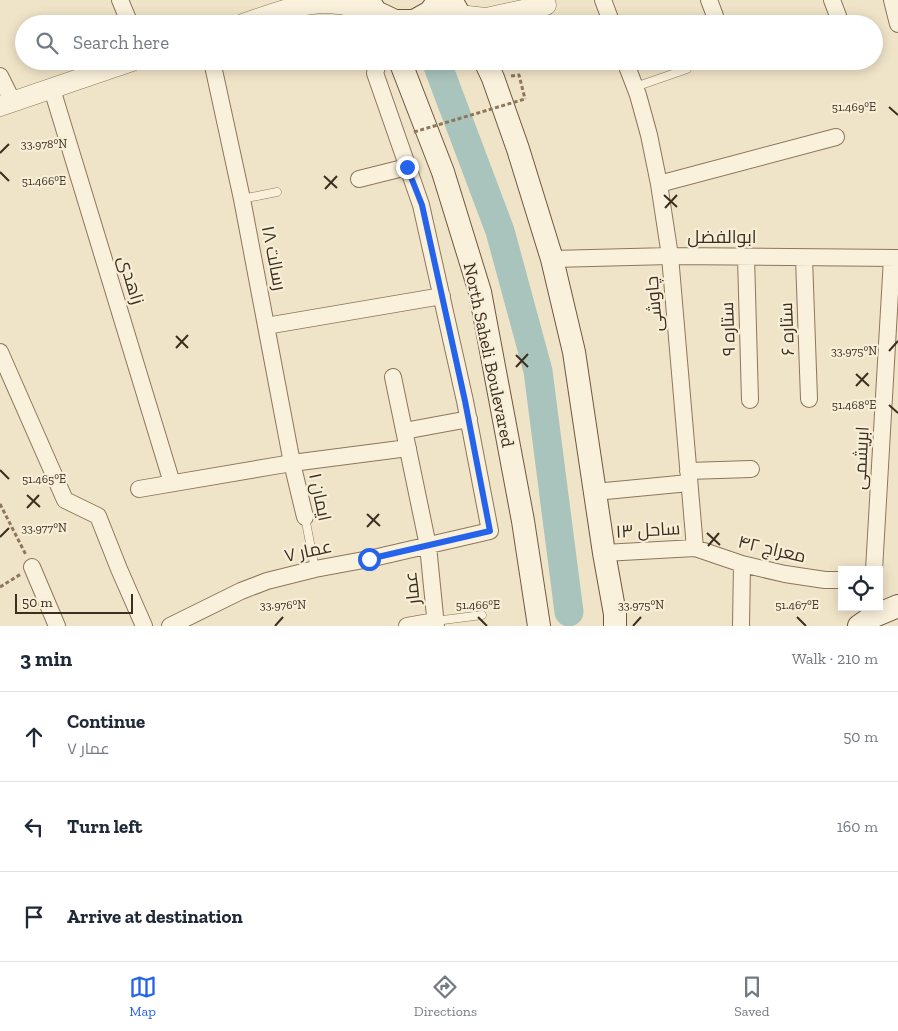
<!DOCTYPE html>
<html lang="en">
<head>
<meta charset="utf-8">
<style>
  :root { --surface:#fff; --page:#f6f6f7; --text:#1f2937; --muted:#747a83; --line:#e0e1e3; --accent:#2563eb }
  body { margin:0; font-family:"Zilla Slab",Cairo,serif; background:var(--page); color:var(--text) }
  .controls { position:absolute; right:15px; bottom:15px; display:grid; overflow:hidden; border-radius:0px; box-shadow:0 2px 12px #0003 }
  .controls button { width:45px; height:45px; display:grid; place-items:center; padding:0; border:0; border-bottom:1px solid var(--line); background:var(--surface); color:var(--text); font:25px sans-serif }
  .scale { position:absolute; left:15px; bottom:12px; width:118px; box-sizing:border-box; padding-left:5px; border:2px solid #3d2e20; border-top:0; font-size:14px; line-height:18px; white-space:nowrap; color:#3d2e20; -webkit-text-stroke:4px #f7eed8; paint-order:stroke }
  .stop { position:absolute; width:15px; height:15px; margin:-11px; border:4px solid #2563eb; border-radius:50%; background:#fff }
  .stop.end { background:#2563eb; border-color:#fff; box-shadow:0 1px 5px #0008 }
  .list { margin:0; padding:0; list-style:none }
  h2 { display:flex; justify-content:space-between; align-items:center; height:65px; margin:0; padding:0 20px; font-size:21px }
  h2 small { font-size:16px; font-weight:400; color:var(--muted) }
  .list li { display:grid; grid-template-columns:32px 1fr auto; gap:15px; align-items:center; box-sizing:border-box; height:90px; padding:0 20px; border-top:1px solid var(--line) }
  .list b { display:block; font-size:19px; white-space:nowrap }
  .list p { margin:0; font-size:16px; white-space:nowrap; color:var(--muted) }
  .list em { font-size:16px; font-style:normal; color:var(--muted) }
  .icon { flex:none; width:28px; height:28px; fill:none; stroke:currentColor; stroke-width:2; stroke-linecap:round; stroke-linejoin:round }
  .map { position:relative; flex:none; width:898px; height:626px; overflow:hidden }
  .search { position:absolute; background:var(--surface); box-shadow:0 2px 12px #0003; left:15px; right:15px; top:15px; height:55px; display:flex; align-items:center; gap:12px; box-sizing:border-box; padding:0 18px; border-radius:28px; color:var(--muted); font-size:19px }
  .sheet { height:335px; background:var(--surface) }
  nav { display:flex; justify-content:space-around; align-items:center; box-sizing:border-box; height:70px; border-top:1px solid var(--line); background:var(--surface); font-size:14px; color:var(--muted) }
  nav a { display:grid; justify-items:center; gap:2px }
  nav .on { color:var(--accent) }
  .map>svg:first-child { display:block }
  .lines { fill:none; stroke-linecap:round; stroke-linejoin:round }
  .river { stroke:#a9c4bc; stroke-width:29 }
  .service-casing { stroke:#8d765c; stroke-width:9 }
  .minor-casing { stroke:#8d765c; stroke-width:18 }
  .tertiary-casing { stroke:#8d765c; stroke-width:21 }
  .secondary-casing { stroke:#6f573f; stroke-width:24 }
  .path { stroke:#8d765c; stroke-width:3; stroke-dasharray:4 2.5; stroke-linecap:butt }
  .service { stroke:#faf1dc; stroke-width:8 }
  .minor { stroke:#faf1dc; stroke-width:16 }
  .tertiary { stroke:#faf1dc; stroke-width:20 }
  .secondary { stroke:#faf1dc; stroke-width:22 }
  .path-bridge { stroke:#8d765c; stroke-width:3; stroke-dasharray:4 2.5; stroke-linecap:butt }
  .route { stroke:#2563eb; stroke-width:6 }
  .ticks { fill:none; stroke:#3d2e20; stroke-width:2 }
  .labels { text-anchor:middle; stroke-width:4.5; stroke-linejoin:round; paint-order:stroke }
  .street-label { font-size:18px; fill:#3d2e20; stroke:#f7eed8 }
  .ticks-label { font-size:12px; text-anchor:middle; fill:#3d2e20; stroke:#f7eed8; stroke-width:4.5; stroke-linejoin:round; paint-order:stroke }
</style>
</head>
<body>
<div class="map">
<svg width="898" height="626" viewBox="0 0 898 626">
  <rect width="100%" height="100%" fill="#f0e4c8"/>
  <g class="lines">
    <!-- river -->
    <path class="river" d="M436 61 500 231 538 371 569 612"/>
    <!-- service casing -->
    <g class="service-casing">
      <path id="service" d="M635 87 687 69
        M242 199 277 192
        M305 517 315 569
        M435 621 482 615"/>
    </g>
    <!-- minor casing -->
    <g class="minor-casing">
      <path id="minor" d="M120 0 130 24
        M603 0 612 24
        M709 0 715 16
        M832 0 841 24
        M892 0 898 24
        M212 61 242 199 292 463 305 517
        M625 61 638 95 649 135 659 184 670 256 695 548
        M0 76 13 102
        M52 89 172 483
        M359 179 407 167
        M659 184 836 137
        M746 257 750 400
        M804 258 809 399
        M552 259 670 256 898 258
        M266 326 442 296
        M0 352 65 500 98 516 119 569 144 626
        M393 377 428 546 436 626
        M404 431 469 419
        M688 471 751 469
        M139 489 292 463 408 448
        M595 492 689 483
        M604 553 695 548 742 564 785 574 825 580H842
        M32 567 57 626
        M874 570 892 258
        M170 626 241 591 267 581 315 569 369 559 490 531 465 401 421 205 375 73 379 61
        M407 626 435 621
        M741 626 742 564"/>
    </g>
    <!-- tertiary casing -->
    <g class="tertiary-casing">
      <path id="tertiary" d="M430 12 486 18 546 5
        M243 24C269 15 294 5 322 3 340 2 359 8 376 12
        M0 106 132 61"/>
    </g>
    <!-- secondary casing -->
    <g class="secondary-casing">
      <path id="secondary" d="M368 0 376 12 395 21H414L430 12 439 0
        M451 0 465 24
        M400 61 443 172 480 292 523 521 539 626
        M485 61 493 78 518 149 552 259 574 352 604 553 615 614V626
        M859 626 872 617 898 606"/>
    </g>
    <!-- path -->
    <path class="path" d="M511 76 519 75 525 99
      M0 504 26 555
      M0 587 21 574"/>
    <!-- service -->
    <use href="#service" class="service"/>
    <!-- minor -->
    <use href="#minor" class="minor"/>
    <!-- tertiary -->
    <use href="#tertiary" class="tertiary"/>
    <!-- secondary -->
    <use href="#secondary" class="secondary"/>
    <!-- path-bridge -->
    <path class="path-bridge" d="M414 132 525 99"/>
  </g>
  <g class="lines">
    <!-- route -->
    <path class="route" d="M369 559 490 531 465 401 422 205 407 167"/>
  </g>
  <!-- ticks -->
  <path class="ticks" d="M889 107 898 115M0 153 9 144M0 172 9 181M324 176 337 188M325 189 337 176M664 195 677 207M665 208 677 195M176 336 188 348M176 348 188 335M889 351 898 341M516 355 528 367M516 367 528 354M856 374 869 386M856 386 868 373M889 405 898 413M0 470 9 479M27 495 40 507M27 508 39 495M367 514 380 526M367 527 379 514M707 533 720 545M0 537 9 528M708 546 719 533M478 617 487 626M797 617 806 626M275 626 283 617M633 626 641 617"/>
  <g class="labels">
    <!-- street labels -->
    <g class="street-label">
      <text x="722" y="243">ابوالفضل</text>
      <text transform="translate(274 258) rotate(79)" y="6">رسالت ۱۸</text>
      <text transform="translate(131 280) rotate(73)" y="6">زاهدی</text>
      <text transform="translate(654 304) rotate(-95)" y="6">چاوشی</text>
      <text transform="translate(728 329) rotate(-92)" y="6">ستاره ۹</text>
      <text transform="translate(787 329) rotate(-92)" y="6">ستاره ۶</text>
      <text transform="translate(489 355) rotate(78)" y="6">North Saheli Boulevared</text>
      <text transform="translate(861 458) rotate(-87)" y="6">ابریشمی</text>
      <text transform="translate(320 497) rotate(78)" y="6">ایمان ۱</text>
      <text transform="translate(648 530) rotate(-3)" y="6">ساحل ۱۳</text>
      <text transform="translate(772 549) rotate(13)" y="6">معراج ۴۲</text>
      <text transform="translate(308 551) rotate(-12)" y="6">عمار ۷</text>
      <text transform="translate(412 588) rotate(-96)" y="6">عمار</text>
    </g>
  </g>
  <g class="ticks-label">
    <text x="854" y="111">51.469°E</text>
    <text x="44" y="148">33.978°N</text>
    <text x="44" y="185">51.466°E</text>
    <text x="854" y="355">33.975°N</text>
    <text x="854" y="409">51.468°E</text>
    <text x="44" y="483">51.465°E</text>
    <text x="44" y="532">33.977°N</text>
    <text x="283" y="609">33.976°N</text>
    <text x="641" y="609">33.975°N</text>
    <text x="478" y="609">51.466°E</text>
    <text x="797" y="609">51.467°E</text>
  </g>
</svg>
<div class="controls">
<button><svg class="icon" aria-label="locate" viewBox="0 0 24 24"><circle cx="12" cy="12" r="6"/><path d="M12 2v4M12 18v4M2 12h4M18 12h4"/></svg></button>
</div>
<div class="scale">50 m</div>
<div class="stop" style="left:369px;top:559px"></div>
<div class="stop end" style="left:407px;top:167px"></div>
<div class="search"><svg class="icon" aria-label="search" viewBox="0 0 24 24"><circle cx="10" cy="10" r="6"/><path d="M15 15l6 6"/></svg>Search here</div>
</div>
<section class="sheet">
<h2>3 min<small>Walk · 210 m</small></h2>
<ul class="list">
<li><svg class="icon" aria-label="ahead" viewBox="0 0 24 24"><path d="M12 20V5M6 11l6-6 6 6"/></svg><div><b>Continue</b><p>عمار ۷</p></div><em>50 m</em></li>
<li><svg class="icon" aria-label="left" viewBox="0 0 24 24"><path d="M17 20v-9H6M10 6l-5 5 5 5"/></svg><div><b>Turn left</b></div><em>160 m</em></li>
<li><svg class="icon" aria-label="arrive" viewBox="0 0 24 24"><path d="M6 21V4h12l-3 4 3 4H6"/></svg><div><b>Arrive at destination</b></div></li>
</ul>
</section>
<nav>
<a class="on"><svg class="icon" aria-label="map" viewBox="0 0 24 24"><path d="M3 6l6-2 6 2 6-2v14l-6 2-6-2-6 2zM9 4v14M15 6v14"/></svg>Map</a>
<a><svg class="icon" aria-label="directions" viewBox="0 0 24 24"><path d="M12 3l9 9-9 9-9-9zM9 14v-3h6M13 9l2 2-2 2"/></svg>Directions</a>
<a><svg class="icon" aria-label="saved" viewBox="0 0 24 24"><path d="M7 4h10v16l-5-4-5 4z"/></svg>Saved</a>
</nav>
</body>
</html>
